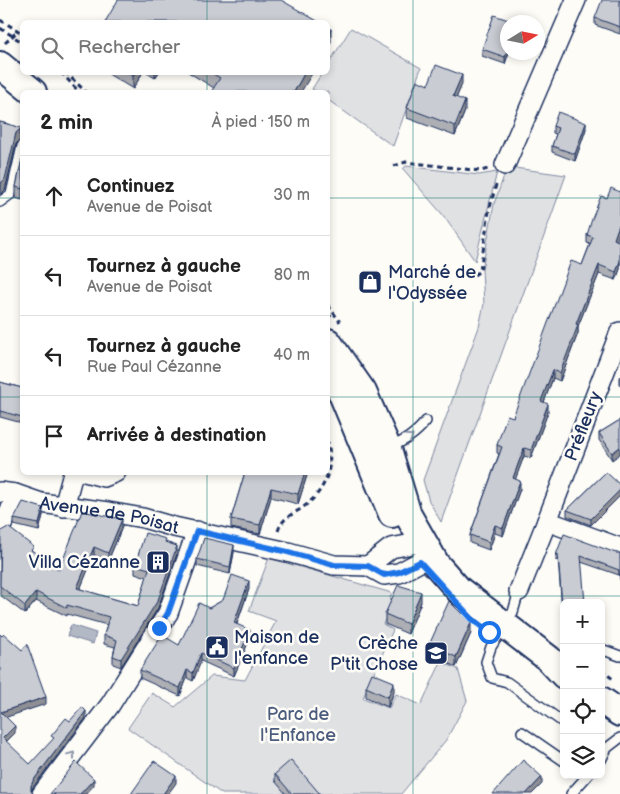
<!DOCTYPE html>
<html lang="fr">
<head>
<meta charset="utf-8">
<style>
  :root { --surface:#fff; --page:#f6f6f6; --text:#222; --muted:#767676; --line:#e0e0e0 }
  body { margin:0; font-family:"Balsamiq Sans",sans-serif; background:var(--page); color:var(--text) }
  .controls { position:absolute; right:15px; bottom:15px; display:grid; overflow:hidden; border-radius:8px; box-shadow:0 2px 8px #0003 }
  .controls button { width:45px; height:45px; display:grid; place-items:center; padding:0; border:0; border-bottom:1px solid var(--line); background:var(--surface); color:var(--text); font:25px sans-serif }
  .compass { position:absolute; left:500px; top:15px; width:45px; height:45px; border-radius:50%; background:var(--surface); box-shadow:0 2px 8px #0003; rotate:80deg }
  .stop { position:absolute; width:15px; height:15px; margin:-11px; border:4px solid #1a73e8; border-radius:50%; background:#fff }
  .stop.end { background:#1a73e8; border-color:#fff; box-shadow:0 1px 5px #0008 }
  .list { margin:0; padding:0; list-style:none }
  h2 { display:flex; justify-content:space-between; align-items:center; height:65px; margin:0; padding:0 20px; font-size:21px }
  h2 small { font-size:16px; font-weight:400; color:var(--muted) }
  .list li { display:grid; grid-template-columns:32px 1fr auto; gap:15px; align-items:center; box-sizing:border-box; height:80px; padding:0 20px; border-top:1px solid var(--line) }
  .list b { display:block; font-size:19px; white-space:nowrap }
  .list p { margin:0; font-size:16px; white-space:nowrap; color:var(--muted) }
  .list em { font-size:16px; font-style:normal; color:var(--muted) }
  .icon { flex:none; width:28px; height:28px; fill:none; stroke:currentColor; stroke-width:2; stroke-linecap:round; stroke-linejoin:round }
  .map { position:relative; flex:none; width:620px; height:794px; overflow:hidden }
  .search { position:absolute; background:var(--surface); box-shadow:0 2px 8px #0003; left:20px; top:20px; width:310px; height:55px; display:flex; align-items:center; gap:12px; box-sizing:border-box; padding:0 18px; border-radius:8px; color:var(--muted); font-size:19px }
  .panel { position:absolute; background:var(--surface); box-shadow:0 2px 8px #0003; left:20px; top:90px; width:310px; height:385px; border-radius:8px }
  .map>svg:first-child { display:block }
  .green { fill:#e0e1e3; stroke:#7e88a0 }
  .water { fill:#b3b8c5; stroke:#76819c }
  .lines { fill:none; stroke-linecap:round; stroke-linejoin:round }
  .service-casing { stroke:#1b2f5e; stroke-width:12 }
  .minor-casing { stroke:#1b2f5e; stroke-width:22 }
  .secondary-casing { stroke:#1b2f5e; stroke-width:30 }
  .path { stroke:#1b2f5e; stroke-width:3; stroke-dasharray:5 4; stroke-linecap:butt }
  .service { stroke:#fdfcf7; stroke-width:9 }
  .minor { stroke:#fdfcf7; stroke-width:19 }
  .secondary { stroke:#fdfcf7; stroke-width:26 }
  .wall { fill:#adafb5; stroke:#1b2f5e }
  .shaded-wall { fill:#8d8f94; stroke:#1b2f5e }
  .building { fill:#c9ccd3; stroke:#1b2f5e }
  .oneway { stroke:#8c96aa }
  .route { stroke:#1a73e8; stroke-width:6 }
  .grid { fill:none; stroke:#0f766e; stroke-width:1; stroke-opacity:0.55 }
  .labels { text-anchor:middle; stroke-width:5; stroke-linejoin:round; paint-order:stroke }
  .poi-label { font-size:18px; fill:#1b2f5e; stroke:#fdfcf7; text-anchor:start }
  .street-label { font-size:18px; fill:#1b2f5e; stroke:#fdfcf7 }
  .park-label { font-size:18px; fill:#4c5c7f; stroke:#fdfcf7 }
</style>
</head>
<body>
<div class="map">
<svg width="620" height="794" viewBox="0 0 620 794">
  <rect width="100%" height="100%" fill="#fdfcf7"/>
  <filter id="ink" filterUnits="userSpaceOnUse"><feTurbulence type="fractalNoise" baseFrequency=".02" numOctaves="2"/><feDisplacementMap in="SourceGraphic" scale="10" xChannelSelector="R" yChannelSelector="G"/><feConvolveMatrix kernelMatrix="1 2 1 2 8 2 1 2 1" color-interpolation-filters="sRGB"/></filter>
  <g filter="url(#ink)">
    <!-- green -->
    <path class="green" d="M351 28 421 68 393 146 328 100V92H317L312 89 322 73 328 72V65Z
      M406 166 479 175 497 172 475 261 443 215 403 169Z
      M507 167 566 175 441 522 429 501 423 480 479 327 484 304 482 270 494 204Z
      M269 558 392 593 390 598 394 600 383 624 393 630 363 698 389 708 396 694 421 705 441 662 458 669 467 701 446 740 401 794H222L128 728 152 693 175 707 212 676 245 680 276 621 249 611Z"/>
    <!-- water -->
    <path class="water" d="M71 625 96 633 93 644 67 636Z"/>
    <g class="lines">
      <!-- service casing -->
      <g class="service-casing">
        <path id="service" d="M0 202 11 194 22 146
          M389 448C404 441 415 435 426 421
          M519 591 513 612 491 647 486 662 492 678 507 682 564 723
          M601 649 620 656
          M522 732 564 761
          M601 748H607L620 738
          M601 760 607 748
          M571 794 588 775"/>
      </g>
      <!-- minor casing -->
      <g class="minor-casing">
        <g id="minor">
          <path d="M505 165 576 0"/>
          <path d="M620 332 547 521 620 548"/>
          <path d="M85 472 104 477 116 472"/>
          <path id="s1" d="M0 492 15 494 41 503 108 512 143 518 174 527 288 552 334 565 368 566 384 575 399 573 431 556"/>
          <path d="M64 507 72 477 75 472"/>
          <path d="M0 528 13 505 15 494"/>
          <path d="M368 566 391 548 423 542"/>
          <path d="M519 591 547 521"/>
          <path d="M42 794 110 705 168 613 197 531"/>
        </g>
      </g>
      <!-- secondary casing -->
      <g class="secondary-casing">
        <path id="secondary" d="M0 65 33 92
          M328 342 363 392 388 449 408 515 436 564 459 590 549 659 564 675
          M328 360 392 514
          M601 700 620 713"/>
      </g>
      <!-- path -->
      <path class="path" d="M0 20 22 33
        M0 28 22 42
        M5 43 19 30
        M61 72 79 92
        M65 72 86 92
        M394 166 406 162 481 171 488 169
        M474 275 480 271 489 211 497 181
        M328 305 340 322
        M328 313 333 320
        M278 531C282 519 289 516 299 510 324 494 334 471 328 442
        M601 670 613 679"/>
      <!-- service -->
      <use href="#service" class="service"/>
      <!-- minor -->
      <use href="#minor" class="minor"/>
      <!-- secondary -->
      <use href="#secondary" class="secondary"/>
    </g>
    <!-- wall -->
    <path class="wall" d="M620 0V34L595 25V18Z
      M482 49 509 52 505 64 482 56Z
      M105 72H143L133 89Z
      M145 72H159L155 78Z
      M188 72H313L214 88Z
      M462 84 456 98 465 111 455 136 407 118V108L428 85Z
      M0 122 22 128V141L20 140 16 144 5 190 1 194H0Z
      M553 126 586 129 575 161 552 152V146L556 134 553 133Z
      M22 159V200L16 198V187Z
      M620 192V231L616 240 620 242V269L616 280 599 274 578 326V333L560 381 553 378 544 402 548 412 531 458 524 456 515 479 520 489 503 536 495 533 489 550 470 543V535L499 454 497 453V445L513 417 582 265 590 244 587 243V235L607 198Z
      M620 376V386L619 384V377Z
      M0 382 22 388V423L0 417Z
      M620 420 612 460 599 440V433Z
      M245 472H308L298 504 271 497 260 534 231 528V519Z
      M606 472 591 525 567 516V510Z
      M43 515 39 531 14 525V519Z
      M122 527 108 561 94 555 80 589 138 606 147 577 135 573V565L166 543 177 554 158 608 121 667 113 664V656L115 647 104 644V635L107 625 67 614V616L36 601 25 614 0 595V532L34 552 59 570Z
      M234 552 230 574 197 566V559Z
      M620 553 619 575 581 562 564 603V610L562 611 558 559 556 561V555Z
      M249 589 237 624 250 638 234 676 201 661 193 681 187 678 180 696 140 678V670L179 645 209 608 223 600Z
      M421 602 408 634 385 624V614Z
      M471 633 456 667 429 655V645Z
      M366 687 394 692 388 707 366 697Z
      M275 774 320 794H286L275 781Z"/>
    <!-- shaded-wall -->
    <path class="shaded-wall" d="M331 29V42L328 47V35Z
      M508 50V52H509L505 64V57Z
      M135 72H143L133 89V76Z
      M155 72H159L155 78Z
      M305 72H313L301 92H294Z
      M462 75V84L453 106V96Z
      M465 101V111L455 136V126Z
      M586 123V129L575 161V154Z
      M20 129V140L16 144 5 190 1 194V183L16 133Z
      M620 222V231L614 248V239Z
      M620 261V269L616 280V272Z
      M599 265V274L578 326V333L560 381V373L576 324Z
      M553 370V378L541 410V401Z
      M548 404V412L531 458V450Z
      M620 447V454L612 460V453Z
      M524 448V456L513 486V478Z
      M305 472H308L298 504V494Z
      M520 481V489L503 536V528Z
      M271 488V497L260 534V525Z
      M620 490V496L591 525V519Z
      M43 508V515L39 531V524Z
      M122 519V527L108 561V553Z
      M495 525V533L489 550V542Z
      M234 545V552L230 574V567Z
      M177 546V554L158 608 121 667V659Z
      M94 547V555L77 597V588Z
      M249 581V589L234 631V623Z
      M36 592V601L25 614V606Z
      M421 592V602L408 634V624Z
      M471 623V633L456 667V657Z
      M250 630V638L234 676V668Z
      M201 653V661L193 681V673Z
      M187 670V678L180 696V688Z
      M394 682V692L388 707V697Z
      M46 697V704L1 719V712Z
      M86 711V718L33 787 31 792V786L33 781Z
      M15 726V733L3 745V738Z
      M176 776V783L168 794H163Z
      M542 777V784L532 794H526Z
      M94 779V785L86 794H80Z"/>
    <!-- building -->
    <path class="building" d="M118 0H281L319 22H105Z
      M602 0H620V27L595 18Z
      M494 15 514 22H508V50L505 57 482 49Z
      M328 28 331 29 328 35Z
      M436 65 462 75 453 96 465 101 455 126 407 108 417 80 428 85Z
      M127 72H135L133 76Z
      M210 72H305L294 92H211L220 78Z
      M558 112 586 123 575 154 552 146 558 128 553 126Z
      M0 122 22 128V130L20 129 16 133 5 179 1 183H0Z
      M22 159V189L16 187Z
      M611 188 620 192V222L614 239 620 242V261L616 272 599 265 576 324 578 325 560 373 553 370 541 401 548 404 531 450 524 448 513 478 520 481 503 528 495 525 489 542 470 535 502 447 497 445 507 415 513 417 571 261 582 265 593 237 587 235 592 219 601 196 607 198Z
      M0 382 22 388V417L0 411Z
      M620 420V447L612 453 599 433Z
      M245 472H305L298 494 271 488 260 525 231 519Z
      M606 472 620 485V490L591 519 567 510Z
      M23 502 43 508 39 524 14 519Z
      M82 511 122 519 108 553 94 547 77 588 138 606 149 569 135 565 145 533 166 539 165 542 177 546 158 600 121 659 113 656 117 640 104 635 109 617 67 605V608L36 592 25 606 0 586 1 531 8 527 34 547 31 550 59 570Z
      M564 534 616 553H620V580L619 570 581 556 585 603H564V605H562L558 554 556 555Z
      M204 538 234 545 230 567 197 559Z
      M232 575 249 581 234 623 250 630 234 668 201 653 193 673 187 670 180 688 140 670 162 635 179 645 199 603 209 608 223 600Z
      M398 585 421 592 408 624 385 614Z
      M449 601 471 623 456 657 429 645Z
      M0 634 2 636 4 634 22 650 27 644 46 697 1 712 15 726 3 738 30 764 54 738 51 736 66 718 70 721 82 707 86 711 33 781 31 786V791L34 794H0Z
      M372 673 394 682 388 697 366 687Z
      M291 760 320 794H292L275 774Z
      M523 760 542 777 526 794H493Z
      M154 761 176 776 163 794H131Z
      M76 762 94 779 80 794H50Z"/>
    <!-- one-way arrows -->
    <defs><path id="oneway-chevron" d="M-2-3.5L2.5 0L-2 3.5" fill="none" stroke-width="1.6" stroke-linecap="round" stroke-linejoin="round" transform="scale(1.25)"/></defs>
    <g class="oneway">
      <use href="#oneway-chevron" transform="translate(410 437) rotate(-34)"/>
      <use href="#oneway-chevron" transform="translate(72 755) rotate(-53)"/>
    </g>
  </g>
  <g class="lines" filter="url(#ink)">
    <!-- route -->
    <path class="route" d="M159 628 168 613 197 531 288 552 334 565 368 566 384 575 399 572 420 562 473 620 489 632"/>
  </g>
  <!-- grid -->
  <path class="grid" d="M207 0V22M413 0V794M207 72V92M0 198H22M328 198H620M0 397H22M328 397H620M207 472V794M0 596H620"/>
  <!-- icons -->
  <defs>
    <g id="shop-square" transform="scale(1.25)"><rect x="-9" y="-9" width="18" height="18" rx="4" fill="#1b2f5e" stroke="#fdfcf7"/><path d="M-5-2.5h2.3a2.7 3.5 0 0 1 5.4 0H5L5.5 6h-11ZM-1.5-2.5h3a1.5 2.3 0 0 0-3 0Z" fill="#fff"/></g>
    <g id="building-square" transform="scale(1.25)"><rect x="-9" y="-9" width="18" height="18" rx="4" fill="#1b2f5e" stroke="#fdfcf7"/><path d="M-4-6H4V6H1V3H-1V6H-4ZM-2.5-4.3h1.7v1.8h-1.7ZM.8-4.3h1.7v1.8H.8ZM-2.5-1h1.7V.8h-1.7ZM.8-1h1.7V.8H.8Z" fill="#fff"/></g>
    <g id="civic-square" transform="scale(1.25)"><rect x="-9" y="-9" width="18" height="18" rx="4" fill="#1b2f5e" stroke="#fdfcf7"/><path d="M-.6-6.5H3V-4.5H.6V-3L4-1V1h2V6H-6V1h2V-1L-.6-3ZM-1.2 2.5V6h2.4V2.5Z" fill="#fff"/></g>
    <g id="school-square" transform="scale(1.25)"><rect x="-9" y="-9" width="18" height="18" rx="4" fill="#1b2f5e" stroke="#fdfcf7"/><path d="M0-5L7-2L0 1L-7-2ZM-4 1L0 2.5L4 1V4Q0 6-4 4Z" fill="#fff"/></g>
  </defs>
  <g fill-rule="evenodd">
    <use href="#shop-square" x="370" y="282"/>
    <use href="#building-square" x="158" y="562"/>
    <use href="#civic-square" x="217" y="647"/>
    <use href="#school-square" x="436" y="653"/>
  </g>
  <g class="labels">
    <!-- poi labels -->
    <g class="poi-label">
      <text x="388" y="278">Marché de<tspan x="388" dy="21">l'Odyssée</tspan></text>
      <text x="140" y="568" text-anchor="end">Villa Cézanne</text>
      <text x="234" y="643">Maison de<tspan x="234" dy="21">l'enfance</tspan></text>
      <text x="418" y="649" text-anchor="end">Crèche<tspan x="418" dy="21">P'tit Chose</tspan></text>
    </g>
    <!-- street labels -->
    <g class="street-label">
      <text transform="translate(583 426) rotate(-69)" y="6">Préfleury</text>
      <text dy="6" stroke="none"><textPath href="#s1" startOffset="112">Avenue de Poisat</textPath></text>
    </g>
    <!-- park labels -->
    <g class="park-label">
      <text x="298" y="720">Parc de<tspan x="298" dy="21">l'Enfance</tspan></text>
    </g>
  </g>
</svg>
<div class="controls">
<button>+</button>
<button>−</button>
<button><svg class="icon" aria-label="locate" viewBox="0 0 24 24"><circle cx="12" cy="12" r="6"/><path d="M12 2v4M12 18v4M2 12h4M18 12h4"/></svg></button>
<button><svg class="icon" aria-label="layers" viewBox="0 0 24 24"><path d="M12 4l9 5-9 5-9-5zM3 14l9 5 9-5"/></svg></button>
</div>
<svg class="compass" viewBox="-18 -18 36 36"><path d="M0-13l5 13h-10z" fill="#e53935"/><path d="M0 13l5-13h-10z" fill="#767676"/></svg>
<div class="stop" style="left:489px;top:632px"></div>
<div class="stop end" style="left:159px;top:628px"></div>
<div class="search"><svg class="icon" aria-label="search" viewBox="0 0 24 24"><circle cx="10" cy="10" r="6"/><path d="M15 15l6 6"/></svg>Rechercher</div>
<section class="panel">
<h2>2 min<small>À pied · 150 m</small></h2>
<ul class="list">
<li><svg class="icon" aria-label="ahead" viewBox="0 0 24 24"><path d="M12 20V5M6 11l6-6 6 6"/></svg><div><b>Continuez</b><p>Avenue de Poisat</p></div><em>30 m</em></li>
<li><svg class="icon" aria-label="left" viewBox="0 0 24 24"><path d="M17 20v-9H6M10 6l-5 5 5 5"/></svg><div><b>Tournez à gauche</b><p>Avenue de Poisat</p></div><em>80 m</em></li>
<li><svg class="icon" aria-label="left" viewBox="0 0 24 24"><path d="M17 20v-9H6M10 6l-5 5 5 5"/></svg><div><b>Tournez à gauche</b><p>Rue Paul Cézanne</p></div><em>40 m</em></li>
<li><svg class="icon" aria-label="arrive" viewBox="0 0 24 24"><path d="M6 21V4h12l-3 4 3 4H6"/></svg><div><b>Arrivée à destination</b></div></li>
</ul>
</section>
</div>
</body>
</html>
